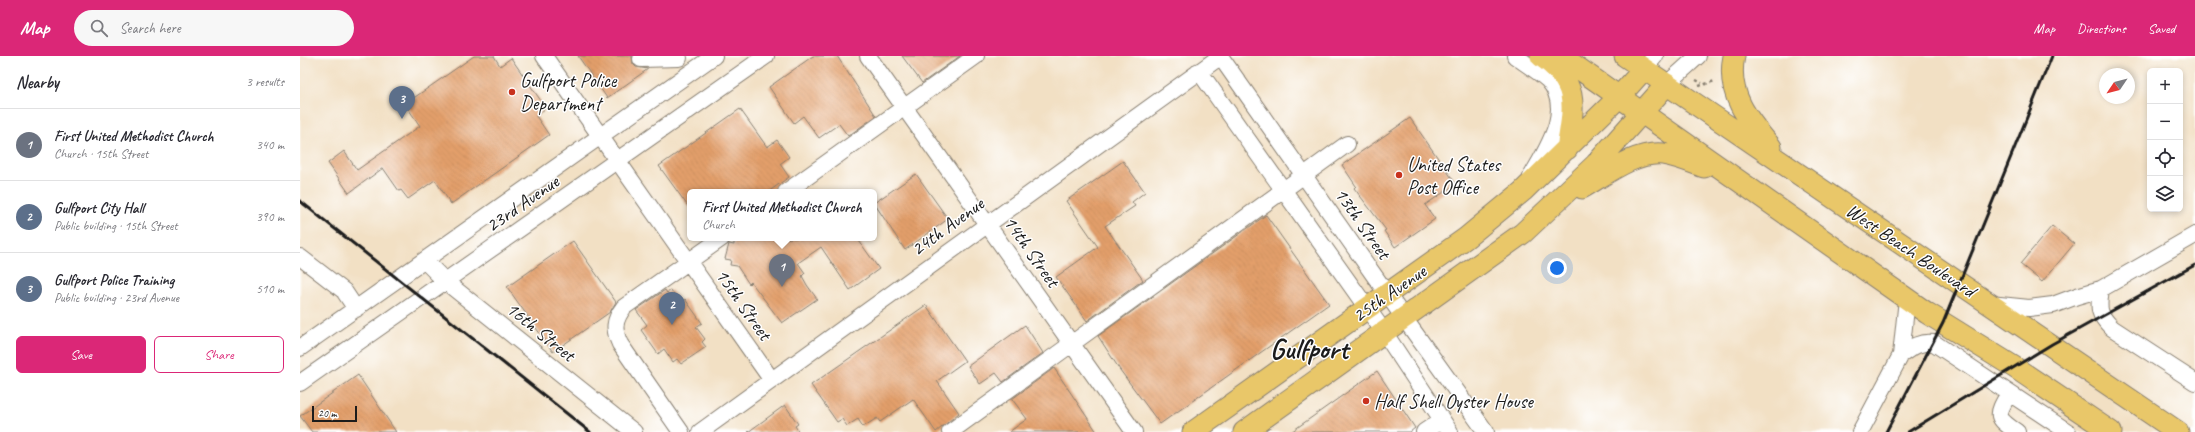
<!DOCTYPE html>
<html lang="en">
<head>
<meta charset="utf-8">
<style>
  :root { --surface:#fff; --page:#f7f7f7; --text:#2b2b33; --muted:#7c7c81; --line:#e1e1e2; --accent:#db2777 }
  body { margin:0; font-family:Caveat,sans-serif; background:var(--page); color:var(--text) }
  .controls { position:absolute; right:12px; top:12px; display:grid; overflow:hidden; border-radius:6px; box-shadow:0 2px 6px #0003 }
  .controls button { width:36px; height:36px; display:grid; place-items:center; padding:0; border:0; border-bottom:1px solid var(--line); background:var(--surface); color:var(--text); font:20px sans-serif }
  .compass { position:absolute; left:1799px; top:12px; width:36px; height:36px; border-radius:50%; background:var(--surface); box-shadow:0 2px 6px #0003; rotate:235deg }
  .scale { position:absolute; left:12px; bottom:10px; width:45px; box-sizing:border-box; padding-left:4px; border:2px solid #1c1c1c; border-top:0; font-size:11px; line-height:14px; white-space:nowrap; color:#1c1c1c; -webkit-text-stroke:3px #fff; paint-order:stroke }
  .you { position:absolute; left:1257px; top:212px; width:14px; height:14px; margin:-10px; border:3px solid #fff; border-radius:50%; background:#1a73e8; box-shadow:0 0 0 6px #1a73e833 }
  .badge { display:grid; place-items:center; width:26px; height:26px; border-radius:50%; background:var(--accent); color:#fff; font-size:13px; font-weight:700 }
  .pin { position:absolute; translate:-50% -33px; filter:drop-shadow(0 1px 2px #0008) }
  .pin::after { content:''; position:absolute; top:21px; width:14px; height:12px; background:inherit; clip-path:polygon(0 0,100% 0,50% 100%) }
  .popup { position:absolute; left:387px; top:133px; width:190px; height:52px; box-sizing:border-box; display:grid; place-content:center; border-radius:6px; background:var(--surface); filter:drop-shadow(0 1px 3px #0005); font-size:13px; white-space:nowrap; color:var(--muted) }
  .popup b { font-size:15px; color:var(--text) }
  .popup::after { content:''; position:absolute; left:50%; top:100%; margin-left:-8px; border:8px solid transparent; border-top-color:var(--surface) }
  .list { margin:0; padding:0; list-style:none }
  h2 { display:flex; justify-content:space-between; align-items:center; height:52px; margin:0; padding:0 16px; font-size:17px }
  h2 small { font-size:13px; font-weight:400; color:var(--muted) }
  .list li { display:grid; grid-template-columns:26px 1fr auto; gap:12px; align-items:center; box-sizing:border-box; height:72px; padding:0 16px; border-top:1px solid var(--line) }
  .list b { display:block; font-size:15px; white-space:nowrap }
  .list p { margin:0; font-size:13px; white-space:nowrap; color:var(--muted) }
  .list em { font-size:13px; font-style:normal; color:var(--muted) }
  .actions { display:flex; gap:8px; padding:12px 16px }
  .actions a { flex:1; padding:9px 0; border:1px solid var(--accent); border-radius:6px; text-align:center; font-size:14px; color:var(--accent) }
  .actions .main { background:var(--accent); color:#fff }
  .icon { flex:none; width:22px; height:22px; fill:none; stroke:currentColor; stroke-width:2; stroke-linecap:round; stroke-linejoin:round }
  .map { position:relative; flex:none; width:1895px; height:376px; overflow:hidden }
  header { display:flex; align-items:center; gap:24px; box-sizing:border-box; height:56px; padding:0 20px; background:var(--accent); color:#fff }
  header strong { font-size:19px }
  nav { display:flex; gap:22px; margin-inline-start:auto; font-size:14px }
  .search { width:280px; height:36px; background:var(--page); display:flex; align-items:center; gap:10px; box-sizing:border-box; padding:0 14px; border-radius:22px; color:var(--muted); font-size:15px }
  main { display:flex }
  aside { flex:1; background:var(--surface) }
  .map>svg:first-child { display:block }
  .building { fill:url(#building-back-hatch) }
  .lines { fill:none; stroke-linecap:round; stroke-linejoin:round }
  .minor-casing { stroke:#877e70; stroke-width:18 }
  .major-casing { stroke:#877e70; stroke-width:23 }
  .path { stroke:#877e70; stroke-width:2.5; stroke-dasharray:3 3; stroke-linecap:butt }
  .minor { stroke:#fff; stroke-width:16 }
  .major { stroke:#e9c769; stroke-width:21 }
  .rail { stroke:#1c1c1c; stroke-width:3 }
  .poi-dot { fill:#c8321e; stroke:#fff; stroke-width:1.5 }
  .labels { text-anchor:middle; stroke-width:3; stroke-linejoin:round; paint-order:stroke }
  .poi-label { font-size:20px; fill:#1c1c1c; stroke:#fff; text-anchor:start }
  .street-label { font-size:20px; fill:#1c1c1c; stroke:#fff }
  .town-label { font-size:28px; font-weight:bold; fill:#1c1c1c; stroke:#fff }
</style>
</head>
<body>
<header>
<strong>Map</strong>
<div class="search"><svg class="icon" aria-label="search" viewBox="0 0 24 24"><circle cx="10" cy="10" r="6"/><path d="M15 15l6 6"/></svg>Search here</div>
<nav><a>Map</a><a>Directions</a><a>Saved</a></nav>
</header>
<main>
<aside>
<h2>Nearby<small>3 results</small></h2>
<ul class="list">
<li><span class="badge" style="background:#6b7280">1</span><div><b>First United Methodist Church</b><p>Church · 15th Street</p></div><em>340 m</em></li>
<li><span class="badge" style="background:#5c6f8a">2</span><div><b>Gulfport City Hall</b><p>Public building · 15th Street</p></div><em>390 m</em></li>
<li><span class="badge" style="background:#5c6f8a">3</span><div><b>Gulfport Police Training</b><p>Public building · 23rd Avenue</p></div><em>510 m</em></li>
</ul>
<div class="actions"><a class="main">Save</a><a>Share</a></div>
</aside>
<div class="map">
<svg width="1895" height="376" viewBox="0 0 1895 376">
  <defs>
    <pattern id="building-back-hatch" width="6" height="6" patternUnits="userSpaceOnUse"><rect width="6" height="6" fill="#e39f6a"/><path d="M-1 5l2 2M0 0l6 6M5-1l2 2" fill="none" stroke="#c2885b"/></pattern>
  </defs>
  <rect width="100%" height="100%" fill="#fff"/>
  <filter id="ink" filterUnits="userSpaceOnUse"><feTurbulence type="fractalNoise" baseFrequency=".025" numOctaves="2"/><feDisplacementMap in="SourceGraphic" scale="8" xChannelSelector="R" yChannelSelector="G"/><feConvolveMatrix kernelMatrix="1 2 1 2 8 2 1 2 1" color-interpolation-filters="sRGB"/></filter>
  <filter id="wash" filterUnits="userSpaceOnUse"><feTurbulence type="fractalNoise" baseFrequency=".012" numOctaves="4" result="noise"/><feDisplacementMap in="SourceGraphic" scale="16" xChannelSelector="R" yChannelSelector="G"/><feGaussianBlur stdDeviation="0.9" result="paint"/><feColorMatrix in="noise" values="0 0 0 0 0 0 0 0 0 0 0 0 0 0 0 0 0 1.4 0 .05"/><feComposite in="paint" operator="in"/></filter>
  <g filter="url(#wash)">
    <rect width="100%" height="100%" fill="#f2e0c4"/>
    <g id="blocks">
      <!-- building -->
      <path class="building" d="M174 0H194L200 10 211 2 246 52 236 60 249 79 151 148 135 124 108 143 101 134 99 135 83 112 49 137 28 107 44 95 57 114 120 70 105 48Z
        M278 0H332L333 8 336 11 348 13 307 42Z
        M513 0H537L576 60 548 80 539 68 519 82 503 60 494 67 469 31Z
        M602 0H660L622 27Z
        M440 53 467 91 477 84 489 101 480 108 489 121 468 136H390V153L359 110Z
        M1110 62 1156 128 1125 149 1135 163 1095 191 1084 175 1086 174 1054 132 1056 130 1042 109Z
        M823 105 845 136 832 146 835 150 805 170 843 224 787 265 756 221 798 191 766 145Z
        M616 118 648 163 605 194 574 147Z
        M966 159 1029 248 860 368 820 314 798 280Z
        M1752 170 1774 188 1742 226 1720 208Z
        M445 182H557L579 213 550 234 521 191 498 207 505 217 502 220 507 229 517 243 482 267 451 226 449 228 437 210 430 209 431 204 425 203 429 188 434 189V184L440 185Z
        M273 185 316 246 310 256 253 296 207 231Z
        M365 234 367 237 371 234 380 247 385 243 402 267 396 271 405 283 402 286 406 291 381 308 377 303 373 306 364 293 358 298 341 274 347 269 336 254Z
        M626 249 665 305 637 325 659 357 636 376 613 343 580 366 577 362 563 371 558 363 547 370 542 363 537 366 511 329Z
        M725 269 743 297 703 326 696 317 680 328 668 310Z
        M754 312 797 376H709L727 363 712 343Z
        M1077 315 1115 372 1110 376H991Z
        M58 319 96 376H12L0 360Z
        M485 349 498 368 495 370 499 376H448Z"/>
    </g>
  </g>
  <g filter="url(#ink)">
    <use href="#blocks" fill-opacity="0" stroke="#877e70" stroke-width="1"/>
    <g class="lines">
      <!-- minor casing -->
      <g class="minor-casing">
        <path id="minor" d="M244 0 471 323
          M568 0 834 376
          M920 0 1104 262 1186 376
          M1215 0C1226 8 1238 15 1248 24 1275 53 1246 94 1231 121
          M341 3 379 2
          M1344 13 1355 0
          M899 15 1084 276 1150 376
          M1367 28 1398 0
          M486 136 676 0
          M0 201 44 235 56 253
          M125 205 146 226 334 376
          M1801 233C1798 253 1798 258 1812 272L1895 326
          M1690 248 1729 252 1753 249 1777 240 1801 233 1895 179
          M0 292 414 0
          M1601 299C1612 291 1620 285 1634 287L1768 376
          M0 327 466 0
          M1709 337C1696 360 1695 361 1717 376
          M381 376 320 288C313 273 314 264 324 251L422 182
          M400 376 921 0
          M650 376 1047 88
          M1124 376 1142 364
          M1560 376 1601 299 1607 243"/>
      </g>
      <!-- major casing -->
      <g class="major-casing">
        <path id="major" d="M1241 0C1280 27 1274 50 1267 93
          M1261 0 1627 257 1714 311 1811 376
          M1325 0 1878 376
          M1434 0C1426 38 1448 64 1471 91
          M1282 132C1305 119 1335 95 1363 98 1377 100 1391 106 1404 111
          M893 376 1166 182 1223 135 1318 42 1344 13
          M944 376 1223 177 1296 108 1367 28"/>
      </g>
      <!-- path -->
      <path class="path" d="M1396 24 1402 27
        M1399 30 1415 25"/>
      <!-- minor -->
      <use href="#minor" class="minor"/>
      <!-- major -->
      <use href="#major" class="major"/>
      <!-- rail -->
      <path class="rail" d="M0 145 290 376
        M1586 376 1643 267 1752 0
        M1608 376 1752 288 1895 209"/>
    </g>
  </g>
  <!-- markers -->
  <g class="poi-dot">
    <circle cx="212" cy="36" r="4"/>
    <circle cx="1099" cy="119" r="4"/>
    <circle cx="1066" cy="345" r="4"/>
  </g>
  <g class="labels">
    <!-- poi labels -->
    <g class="poi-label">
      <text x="220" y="31">Gulfport Police<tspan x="220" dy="23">Department</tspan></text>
      <text x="1107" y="115">United States<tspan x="1107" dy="23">Post Office</tspan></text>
      <text x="1074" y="352">Half Shell Oyster House</text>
    </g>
    <!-- street labels -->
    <g class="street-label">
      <text transform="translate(222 147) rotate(-35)" y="7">23rd Avenue</text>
      <text transform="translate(1063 167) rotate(55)" y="7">13th Street</text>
      <text transform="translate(647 170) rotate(-36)" y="7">24th Avenue</text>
      <text transform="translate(1611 194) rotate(34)" y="7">West Beach Boulevard</text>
      <text transform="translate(732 195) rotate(55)" y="7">14th Street</text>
      <text transform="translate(1089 237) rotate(-35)" y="7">25th Avenue</text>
      <text transform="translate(444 248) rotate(55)" y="7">15th Street</text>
      <text transform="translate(241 275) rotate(39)" y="7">16th Street</text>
    </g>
    <!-- town labels -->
    <g class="town-label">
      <text x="1009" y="302">Gulfport</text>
    </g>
  </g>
</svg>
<div class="controls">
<button>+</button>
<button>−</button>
<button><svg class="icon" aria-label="locate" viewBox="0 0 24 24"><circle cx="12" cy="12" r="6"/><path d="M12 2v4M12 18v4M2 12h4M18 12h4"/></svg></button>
<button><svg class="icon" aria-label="layers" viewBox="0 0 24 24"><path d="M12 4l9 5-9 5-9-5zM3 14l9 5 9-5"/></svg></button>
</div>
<svg class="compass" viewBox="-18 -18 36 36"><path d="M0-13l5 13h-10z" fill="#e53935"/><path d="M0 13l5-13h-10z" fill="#7c7c81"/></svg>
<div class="scale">20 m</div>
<div class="you"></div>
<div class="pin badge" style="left:482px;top:231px;background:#6b7280">1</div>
<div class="popup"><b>First United Methodist Church</b>Church</div>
<div class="pin badge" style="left:372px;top:269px;background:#5c6f8a">2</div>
<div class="pin badge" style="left:102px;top:63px;background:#5c6f8a">3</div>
</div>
</main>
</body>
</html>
